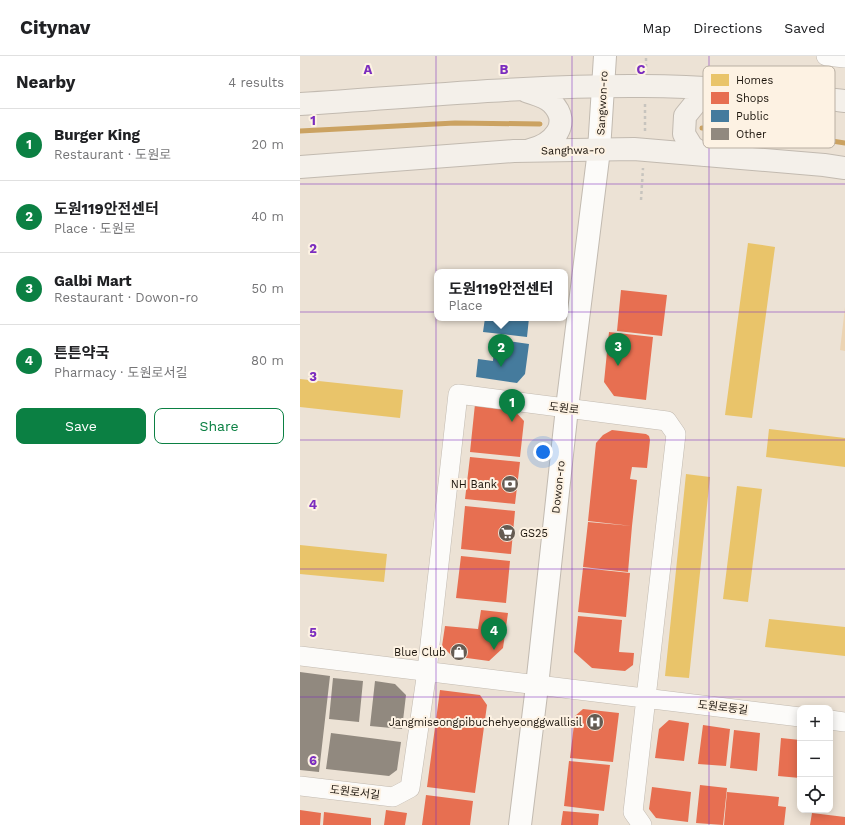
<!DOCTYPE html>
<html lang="en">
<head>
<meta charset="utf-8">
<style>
  :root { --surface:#fff; --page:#f2f2f2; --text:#202124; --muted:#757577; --line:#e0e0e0; --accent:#0b8043 }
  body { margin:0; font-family:"Work Sans","Noto Sans KR",sans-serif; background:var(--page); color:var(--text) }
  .controls { position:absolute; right:12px; bottom:12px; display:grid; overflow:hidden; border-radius:8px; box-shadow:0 2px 10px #0003 }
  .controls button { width:36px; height:36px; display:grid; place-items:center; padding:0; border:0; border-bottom:1px solid var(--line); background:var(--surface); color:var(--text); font:20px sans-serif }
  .you { position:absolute; left:243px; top:396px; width:14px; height:14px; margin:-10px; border:3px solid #fff; border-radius:50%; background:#1a73e8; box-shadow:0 0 0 6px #1a73e833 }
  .badge { display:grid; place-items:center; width:26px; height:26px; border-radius:50%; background:var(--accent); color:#fff; font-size:13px; font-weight:700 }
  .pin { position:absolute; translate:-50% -33px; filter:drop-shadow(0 1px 2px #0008) }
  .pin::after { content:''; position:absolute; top:21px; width:14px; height:12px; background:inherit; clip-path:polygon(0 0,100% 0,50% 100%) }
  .popup { position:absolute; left:134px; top:213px; width:134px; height:52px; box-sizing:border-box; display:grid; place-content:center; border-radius:8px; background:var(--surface); filter:drop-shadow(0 1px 3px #0005); font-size:13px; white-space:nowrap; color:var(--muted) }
  .popup b { font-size:15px; color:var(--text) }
  .popup::after { content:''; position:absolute; left:50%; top:100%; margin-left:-8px; border:8px solid transparent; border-top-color:var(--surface) }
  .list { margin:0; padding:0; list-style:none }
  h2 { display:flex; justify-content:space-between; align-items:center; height:52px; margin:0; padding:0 16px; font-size:17px }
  h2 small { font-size:13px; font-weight:400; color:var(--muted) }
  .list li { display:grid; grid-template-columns:26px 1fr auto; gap:12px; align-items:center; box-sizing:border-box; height:72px; padding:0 16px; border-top:1px solid var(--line) }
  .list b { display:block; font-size:15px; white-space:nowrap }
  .list p { margin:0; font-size:13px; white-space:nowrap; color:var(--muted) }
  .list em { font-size:13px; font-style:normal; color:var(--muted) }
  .actions { display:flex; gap:8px; padding:12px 16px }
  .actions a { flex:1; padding:9px 0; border:1px solid var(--accent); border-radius:8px; text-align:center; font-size:14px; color:var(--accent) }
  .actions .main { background:var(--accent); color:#fff }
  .icon { flex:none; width:22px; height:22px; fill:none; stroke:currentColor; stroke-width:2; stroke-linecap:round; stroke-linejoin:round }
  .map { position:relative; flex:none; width:545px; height:769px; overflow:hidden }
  header { display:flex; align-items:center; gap:24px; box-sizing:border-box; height:56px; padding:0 20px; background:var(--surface); border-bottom:1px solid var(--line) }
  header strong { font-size:19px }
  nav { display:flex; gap:22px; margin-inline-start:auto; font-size:14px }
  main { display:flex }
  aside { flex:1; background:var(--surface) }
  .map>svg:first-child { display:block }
  .green { fill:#ecd4b3 }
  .homes { fill:#e9c46a }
  .shops { fill:#e76f51 }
  .public { fill:#457b9d }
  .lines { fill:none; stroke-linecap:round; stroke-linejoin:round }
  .stream { stroke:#cba261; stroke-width:5 }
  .building { fill:#91897f }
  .minor-casing { stroke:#c2bab0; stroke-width:20 }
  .tertiary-casing { stroke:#c2bab0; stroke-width:24 }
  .secondary-casing { stroke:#c2bab0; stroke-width:24 }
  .path { stroke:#c7c4be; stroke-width:2.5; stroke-dasharray:3 3; stroke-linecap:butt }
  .minor { stroke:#fcfbf9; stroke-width:19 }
  .tertiary { stroke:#fcfbf9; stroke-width:22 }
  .secondary { stroke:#f4f0ea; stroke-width:22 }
  .grid { fill:none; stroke:#7b2cbf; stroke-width:1; stroke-opacity:0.55 }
  .labels { text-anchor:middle; stroke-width:4; stroke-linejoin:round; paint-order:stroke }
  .street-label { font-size:11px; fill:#1a130b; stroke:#fdf2e3 }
  .poi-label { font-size:11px; fill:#1a130b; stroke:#fdf2e3; text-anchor:end }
  .key { fill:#fdf2e3; stroke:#b9afa2; stroke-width:1 }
  .key-label { font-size:11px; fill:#1a130b }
  .grid-label { font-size:13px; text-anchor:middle; font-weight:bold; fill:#7b2cbf; stroke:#fdf2e3; stroke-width:4; stroke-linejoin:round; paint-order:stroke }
</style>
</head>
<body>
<header>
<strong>Citynav</strong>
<nav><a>Map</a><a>Directions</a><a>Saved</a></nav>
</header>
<main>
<aside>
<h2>Nearby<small>4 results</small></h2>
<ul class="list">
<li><span class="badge">1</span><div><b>Burger King</b><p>Restaurant · 도원로</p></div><em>20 m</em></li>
<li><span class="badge">2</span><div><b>도원119안전센터</b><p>Place · 도원로</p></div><em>40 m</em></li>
<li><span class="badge">3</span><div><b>Galbi Mart</b><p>Restaurant · Dowon-ro</p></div><em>50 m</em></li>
<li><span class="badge">4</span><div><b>튼튼약국</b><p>Pharmacy · 도원로서길</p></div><em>80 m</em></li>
</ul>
<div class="actions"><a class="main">Save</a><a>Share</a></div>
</aside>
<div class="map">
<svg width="545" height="769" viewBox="0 0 545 769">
  <rect width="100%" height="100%" fill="#ece2d5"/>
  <!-- green -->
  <path class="green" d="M545 251V295L540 294Z"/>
  <!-- homes -->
  <path class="homes" d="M448 187 475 191 452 362 425 359Z
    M0 323 103 334 100 362 0 351Z
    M469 373 545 382V411L466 401Z
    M386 418 410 421 389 622 365 620Z
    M437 430 462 433 448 546 423 543Z
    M0 489 87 498 84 526 0 518Z
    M469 563 545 571V600L465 591Z"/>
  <!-- shops -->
  <path class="shops" d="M321 234 367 239 362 280 317 275Z
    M309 276 353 281 346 344 314 340 304 326Z
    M175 348 212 352 224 365 220 401 170 396Z
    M312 374 346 378 349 380 350 384 347 412 332 411 330 423 337 424 332 470 288 465 296 387 303 379Z
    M170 401 220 406 215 448 165 443Z
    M165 450 215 455 211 498 161 493Z
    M288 466 332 470 328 516 283 511Z
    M161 500 210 505 206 547 156 542Z
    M283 512 330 517 326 561 278 556Z
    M181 554 208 557 203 592 189 605 152 600 142 590 145 570 178 573Z
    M278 560 322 564 319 596 334 597 333 609 325 615 292 612 274 596Z
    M140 634 180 639 187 649 175 737 127 731Z
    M283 653 319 657 313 706 270 702 275 660Z
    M369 664 389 667 384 705 355 702 359 673Z
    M403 669 430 673 426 710 398 708Z
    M434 674 460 677 457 715 430 712Z
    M481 682 500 684V722L478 720Z
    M269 705 310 709 304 755 264 750Z
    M400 729 427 732 423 769 396 767Z
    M352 731 391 736 388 766 356 762 349 753Z
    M427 736 479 741 478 750 486 751 484 769H424Z
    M126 739 173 745 170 769H122Z
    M0 754 21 757 20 769H0Z
    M86 754 107 757 105 769H84Z
    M263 755 299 758 298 769H261Z
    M24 756 71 762V769H23Z
    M512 757 545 761V769H510Z"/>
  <!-- public -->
  <path class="public" d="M185 262H229L227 281 183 276Z
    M195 283 229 288 225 318 217 327 176 321 178 303 193 305Z"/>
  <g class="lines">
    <!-- stream -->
    <path class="stream" d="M402 72 487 78 545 87
      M0 75 155 67 240 68"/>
  </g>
  <!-- building -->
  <path class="building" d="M0 616 30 620 19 716 0 714Z
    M33 622 63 625 59 666 29 663Z
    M75 625 95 628 106 639 102 673 70 670Z
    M31 677 101 686 97 714 89 720 26 713Z"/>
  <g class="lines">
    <!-- minor casing -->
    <g class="minor-casing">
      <path id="minor" d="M526 0 545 2
        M0 600 500 661
        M530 664 545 666
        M0 730 93 741 110 732 127 615 158 338 367 365 376 378 333 756 342 769"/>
    </g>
    <!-- tertiary casing -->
    <g class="tertiary-casing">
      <path id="tertiary" d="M220 769 237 630 267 352 299 94 305 0"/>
    </g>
    <!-- secondary casing -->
    <g class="secondary-casing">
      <path id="secondary" d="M226 35C234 38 245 40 252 47 273 68 252 89 230 94
        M0 48C114 41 229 29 343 30 411 30 478 38 545 45
        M404 99 392 91 384 78 385 60 398 44 416 33
        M0 111 214 95 334 93 524 109 545 112"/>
    </g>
    <!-- path -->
    <path class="path" d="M346 11V0
      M345 75V48
      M341 144 343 112"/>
    <!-- minor -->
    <use href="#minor" class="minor"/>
    <!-- tertiary -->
    <use href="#tertiary" class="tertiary"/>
    <!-- secondary -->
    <use href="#secondary" class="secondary"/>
  </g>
  <!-- grid -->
  <path class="grid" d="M136 0V769M272 0V769M409 0V769M0 128H545M0 256H545M0 384H545M0 513H545M0 641H545"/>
  <!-- icons -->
  <defs>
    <g id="bank-disc" transform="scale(0.9)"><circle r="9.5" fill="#645b52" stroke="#fdf2e3"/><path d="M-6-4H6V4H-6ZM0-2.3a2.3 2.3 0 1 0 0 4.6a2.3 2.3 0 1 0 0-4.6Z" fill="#fff"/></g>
    <g id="supermarket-disc" transform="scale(0.9)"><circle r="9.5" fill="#645b52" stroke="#fdf2e3"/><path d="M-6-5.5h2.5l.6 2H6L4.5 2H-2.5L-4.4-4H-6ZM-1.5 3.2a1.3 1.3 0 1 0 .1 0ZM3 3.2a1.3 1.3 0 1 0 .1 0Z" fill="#fff"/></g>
    <g id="shop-disc" transform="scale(0.9)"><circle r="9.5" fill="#645b52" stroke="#fdf2e3"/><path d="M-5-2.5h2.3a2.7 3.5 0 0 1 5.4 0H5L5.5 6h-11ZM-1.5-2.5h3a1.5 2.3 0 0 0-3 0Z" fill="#fff"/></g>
    <g id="hospital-disc" transform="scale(0.9)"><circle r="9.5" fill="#645b52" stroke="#fdf2e3"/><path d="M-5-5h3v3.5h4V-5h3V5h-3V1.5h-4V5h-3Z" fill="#fff"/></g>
  </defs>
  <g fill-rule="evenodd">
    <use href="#bank-disc" x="210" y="428"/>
    <use href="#supermarket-disc" x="207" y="477"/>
    <use href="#shop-disc" x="159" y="596"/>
    <use href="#hospital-disc" x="295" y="666"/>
  </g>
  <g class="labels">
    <!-- street labels -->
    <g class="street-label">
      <text transform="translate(302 47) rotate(-87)" y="4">Sangwon-ro</text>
      <text transform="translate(273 94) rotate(-1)" y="4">Sanghwa-ro</text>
      <text transform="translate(264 352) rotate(7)" y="4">도원로</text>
      <text transform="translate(258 431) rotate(-84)" y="4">Dowon-ro</text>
      <text transform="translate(423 651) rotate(7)" y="4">도원로동길</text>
      <text transform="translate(55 736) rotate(7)" y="4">도원로서길</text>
    </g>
    <!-- poi labels -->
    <g class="poi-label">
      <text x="197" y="432">NH Bank</text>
      <text x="220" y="481" text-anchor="start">GS25</text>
      <text x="146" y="600">Blue Club</text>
      <text x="282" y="670">Jangmiseongpibuchehyeonggwallisil</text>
    </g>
  </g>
  <!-- legend -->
  <rect x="403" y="10" width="132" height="82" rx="6" class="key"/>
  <rect x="411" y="18" width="18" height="12" fill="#e9c46a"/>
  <rect x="411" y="36" width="18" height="12" fill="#e76f51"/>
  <rect x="411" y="54" width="18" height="12" fill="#457b9d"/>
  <rect x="411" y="72" width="18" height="12" fill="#91897f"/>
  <g class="key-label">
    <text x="436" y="28">Homes</text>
    <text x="436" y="46">Shops</text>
    <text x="436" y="64">Public</text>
    <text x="436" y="82">Other</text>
  </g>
  <g class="grid-label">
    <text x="68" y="18">A</text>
    <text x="204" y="18">B</text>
    <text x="341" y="18">C</text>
    <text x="13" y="69">1</text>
    <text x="13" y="197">2</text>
    <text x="13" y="325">3</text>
    <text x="13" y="453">4</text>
    <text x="13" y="581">5</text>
    <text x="13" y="709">6</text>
  </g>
</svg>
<div class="controls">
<button>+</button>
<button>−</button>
<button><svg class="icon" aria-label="locate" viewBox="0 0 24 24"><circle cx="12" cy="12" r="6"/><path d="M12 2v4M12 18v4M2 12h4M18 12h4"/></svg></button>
</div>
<div class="you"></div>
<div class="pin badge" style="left:212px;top:366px">1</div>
<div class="pin badge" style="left:201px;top:311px">2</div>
<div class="popup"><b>도원119안전센터</b>Place</div>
<div class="pin badge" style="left:318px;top:310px">3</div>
<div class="pin badge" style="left:194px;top:594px">4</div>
</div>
</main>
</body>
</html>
